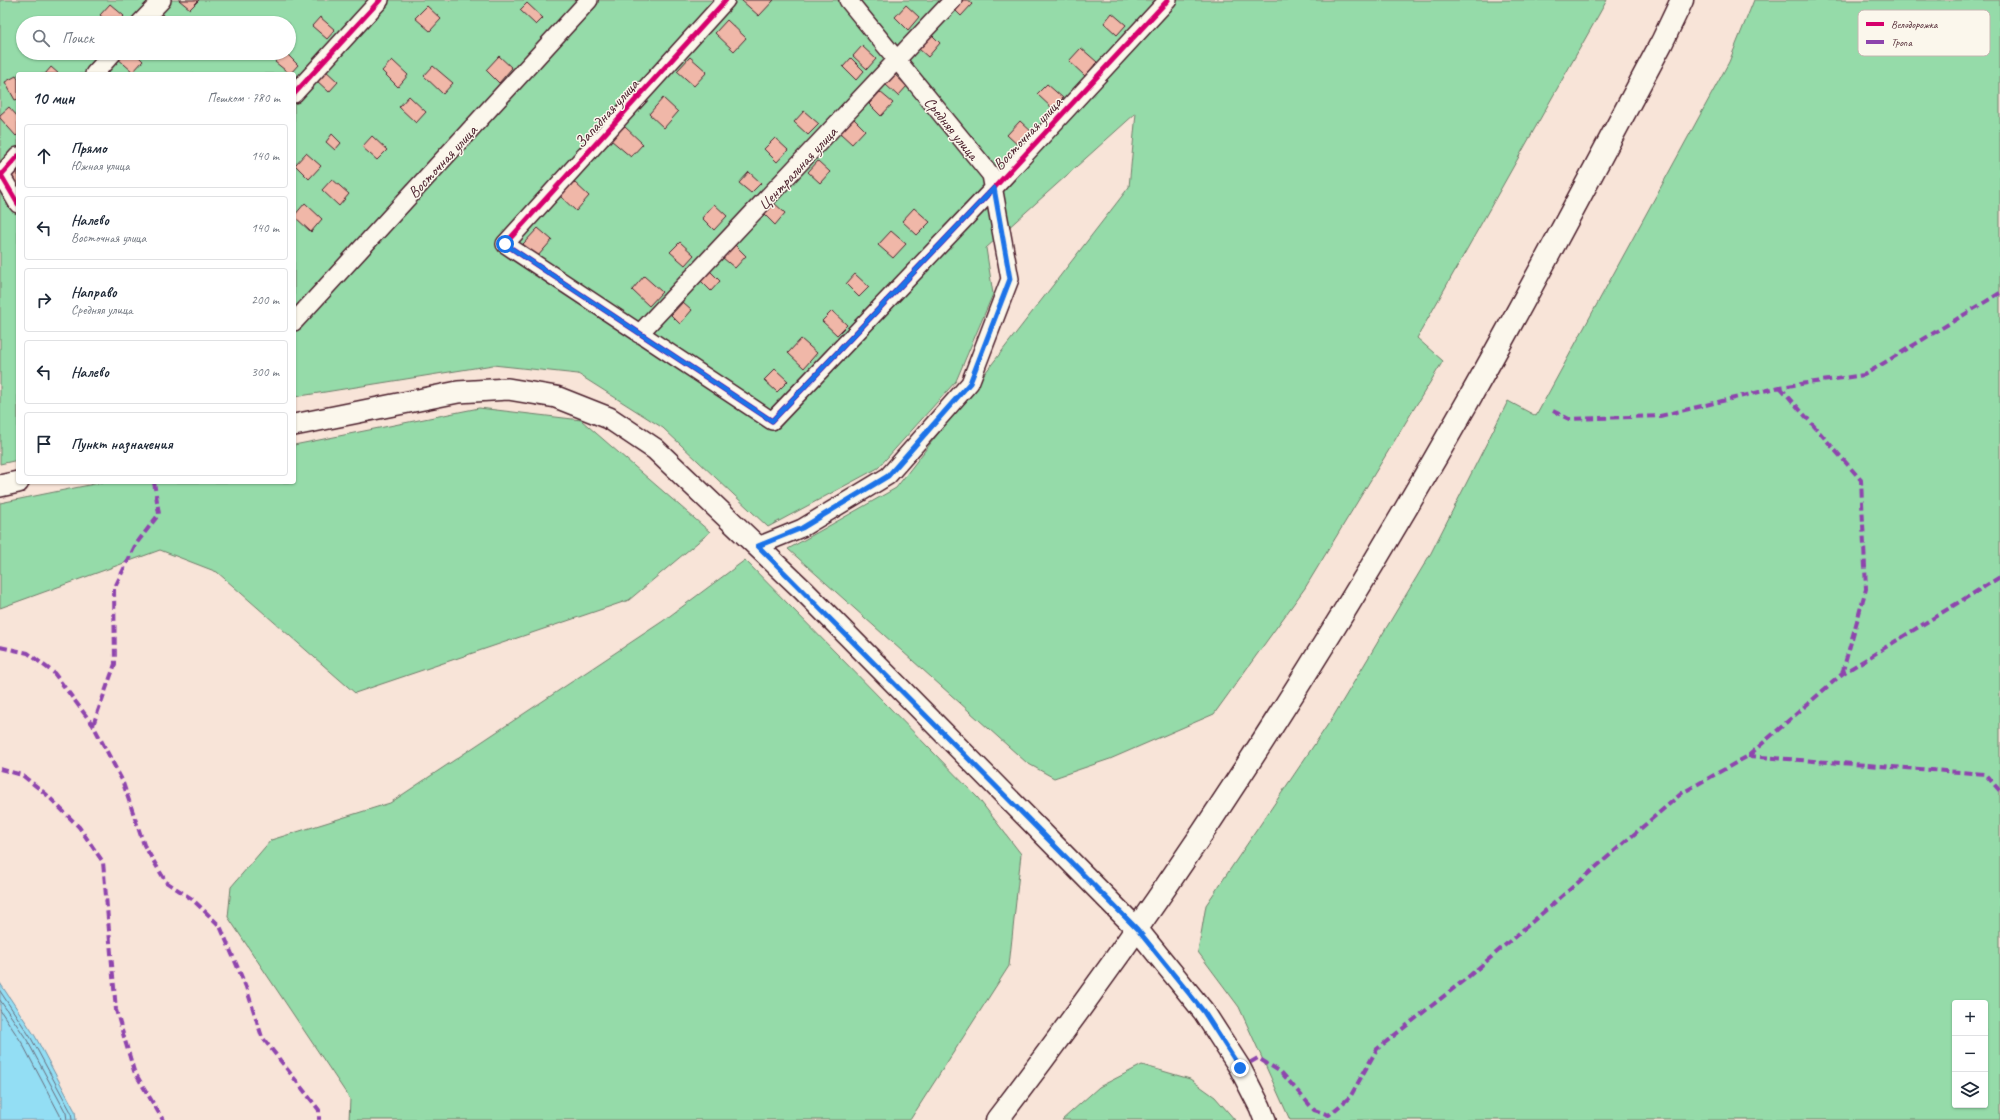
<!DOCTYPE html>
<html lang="ru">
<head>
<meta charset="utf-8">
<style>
  :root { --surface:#fff; --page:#f2f2f3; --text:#1f2937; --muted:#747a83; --line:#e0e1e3 }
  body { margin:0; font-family:Caveat,sans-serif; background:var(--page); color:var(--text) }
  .controls { position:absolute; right:12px; bottom:12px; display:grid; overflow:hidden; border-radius:4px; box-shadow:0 1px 3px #0004 }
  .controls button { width:36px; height:36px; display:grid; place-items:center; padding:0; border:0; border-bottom:1px solid var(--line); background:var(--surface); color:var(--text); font:20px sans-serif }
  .stop { position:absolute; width:12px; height:12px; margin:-9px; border:3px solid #1a73e8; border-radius:50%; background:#fff }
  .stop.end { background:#1a73e8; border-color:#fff; box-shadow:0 1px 4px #0008 }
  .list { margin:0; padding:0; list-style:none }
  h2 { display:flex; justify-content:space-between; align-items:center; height:52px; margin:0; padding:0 16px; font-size:17px }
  h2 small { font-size:13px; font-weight:400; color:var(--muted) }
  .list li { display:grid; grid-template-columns:26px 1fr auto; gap:12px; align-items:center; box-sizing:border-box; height:64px; margin:0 8px 8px; padding:0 8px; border:1px solid var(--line); border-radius:4px }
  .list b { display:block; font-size:15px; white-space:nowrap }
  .list p { margin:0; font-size:13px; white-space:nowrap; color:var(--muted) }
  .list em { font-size:13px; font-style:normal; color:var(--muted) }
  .icon { flex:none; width:22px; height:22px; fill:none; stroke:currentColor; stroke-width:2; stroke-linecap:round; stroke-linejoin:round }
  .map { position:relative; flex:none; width:2000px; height:1120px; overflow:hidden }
  .search { position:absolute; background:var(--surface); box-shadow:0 1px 3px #0004; left:16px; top:16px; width:280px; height:44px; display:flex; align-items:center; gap:10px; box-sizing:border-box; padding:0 14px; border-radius:22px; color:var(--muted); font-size:15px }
  .panel { position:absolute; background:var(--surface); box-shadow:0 1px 3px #0004; left:16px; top:72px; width:280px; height:412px; border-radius:4px }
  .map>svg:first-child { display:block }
  .green { fill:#95dba9; stroke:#707d6a; fill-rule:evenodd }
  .water { fill:#93def4; stroke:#7692a4 }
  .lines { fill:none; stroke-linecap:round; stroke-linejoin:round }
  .shore { stroke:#676b7b; stroke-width:1 }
  .building { fill:#f0b7a8; stroke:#4a1f2b }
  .minor-casing { stroke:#4a1f2b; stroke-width:20 }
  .major-casing { stroke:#4a1f2b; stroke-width:24 }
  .highway-casing { stroke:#4a1f2b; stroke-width:25 }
  .minor { stroke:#fbf7ec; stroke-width:17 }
  .major { stroke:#fbf7ec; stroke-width:21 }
  .highway { stroke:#fbf7ec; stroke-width:22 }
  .quiet { stroke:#8e44ad; stroke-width:4; stroke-dasharray:8 4; stroke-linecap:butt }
  .cycleway-casing { stroke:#fbf7ec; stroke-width:8 }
  .cycleway { stroke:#d6006c; stroke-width:5 }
  .route { stroke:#1a73e8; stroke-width:5 }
  .labels { text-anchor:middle; stroke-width:3; stroke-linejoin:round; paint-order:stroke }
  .street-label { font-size:16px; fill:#4a1f2b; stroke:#fbf7ec }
  .key { fill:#fbf7ec; stroke:#c6b6b2; stroke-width:1 }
  .key-label { font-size:11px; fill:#4a1f2b }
</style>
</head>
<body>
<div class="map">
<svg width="2000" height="1120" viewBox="0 0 2000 1120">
  <rect width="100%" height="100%" fill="#f8e4d8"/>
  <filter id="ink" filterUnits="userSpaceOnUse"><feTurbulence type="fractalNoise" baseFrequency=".025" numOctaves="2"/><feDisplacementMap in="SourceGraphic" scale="8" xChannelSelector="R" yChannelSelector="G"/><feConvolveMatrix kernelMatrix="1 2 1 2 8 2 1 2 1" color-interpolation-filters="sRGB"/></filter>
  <g filter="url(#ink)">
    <!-- green -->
    <path class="green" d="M0 0H1607L1417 338 1443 361 1305 588 1214 714 1110 759 1054 778 1027 763 788 549 896 488 1129 187 1136 113 986 248 993 294 956 381 878 468 768 527 663 428 578 374 493 365 294 397V74H18V460L0 464ZM23 23H289V53H23Z
      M1754 0H2000V1120H1290L1239 1007 1198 952 1206 905 1333 717 1431 553 1508 401 1536 416 1729 62ZM1955 1003H1985V1105H1955Z
      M479 408 581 420 710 532 629 600 355 693 217 572 160 550 0 608V503L104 482H294V445Z
      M745 560 978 798 1021 854 1009 966 910 1120H349L350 1099 228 917 231 887 271 840 390 803 663 621Z
      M1142 1065 1190 1079 1215 1097 1235 1120H1062L1099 1087Z"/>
    <!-- water -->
    <path class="water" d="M0 983 35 1036 75 1111 76 1120H0Z"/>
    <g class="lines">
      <!-- shore -->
      <path class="shore" d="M0 991 31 1038 71 1112 72 1120
        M0 1000 27 1040 66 1113 67 1120
        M0 1010 22 1043 60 1115 61 1120"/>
    </g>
    <!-- building -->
    <path class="building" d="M179 0H199L190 9Z
      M741 0H774L759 16Z
      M962 0H967L972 4 961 16 954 9Z
      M527 3 543 18 536 25 520 10Z
      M110 4 124 16 117 23H109L100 15Z
      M906 5 919 17 908 30 895 17Z
      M427 6 441 19 430 31 415 18Z
      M161 13 172 23H152Z
      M1112 13 1126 25 1117 35 1104 23Z
      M320 17 335 30 327 39 312 26Z
      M727 20 746 38 734 51 715 33Z
      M932 35 940 43 928 57 919 49Z
      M862 46 876 59 867 69 853 56Z
      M1081 48 1097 62 1085 76 1069 61Z
      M120 53H135L143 61 133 72 116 57Z
      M283 53H286L298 65 290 74 275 62Z
      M499 56 512 68 499 83 486 70Z
      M690 57 707 72 694 86 677 71Z
      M851 58 864 71 856 80 843 67Z
      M392 60 408 75 398 87 382 71Z
      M433 66 453 83 443 94 424 76Z
      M51 67 59 74H45Z
      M324 69 338 82 329 92 315 79Z
      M894 74 907 86 898 96 885 84Z
      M16 76 18 79V99L15 100 5 82Z
      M1047 84 1063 98 1053 109 1037 94Z
      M880 92 893 103 881 116 869 104Z
      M409 96 426 112 416 123 399 107Z
      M663 98 678 112 664 128 649 114Z
      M9 107 18 117V134L16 136 0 118V115Z
      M804 111 819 124 808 135 794 122Z
      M853 118 865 130 852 144 840 133Z
      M1020 121 1034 134 1021 148 1007 135Z
      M624 126 643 144 631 157 611 140Z
      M332 134 341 143 335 150 326 142Z
      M372 136 387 150 377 160 362 147Z
      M775 138 788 150 777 162 764 149Z
      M306 153 321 166 309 179 295 165Z
      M818 161 830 172 820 183 808 172Z
      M18 166V188L5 176Z
      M749 172 761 183 751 193 739 183Z
      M332 179 349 194 339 206 322 190Z
      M574 182 589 196 576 211 560 196Z
      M773 202 785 213 775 225 763 213Z
      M305 203 322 219 311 232 294 216Z
      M714 204 727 216 714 230 702 218Z
      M914 208 930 222 917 235 902 221Z
      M538 228 552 240 537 257 523 244Z
      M891 231 906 244 893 258 878 245Z
      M680 242 694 255 685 265 670 252Z
      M735 245 746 256 735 268 723 258Z
      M710 271 720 281 711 291 701 281Z
      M855 274 869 287 859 297 846 284Z
      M644 276 662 292 649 306 632 290Z
      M683 302 692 310 680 324 671 315Z
      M832 311 847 325 837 335 822 321Z
      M801 339 817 353 804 368 788 353Z
      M775 369 788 381 777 392 764 380Z"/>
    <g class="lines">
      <!-- minor casing -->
      <g class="minor-casing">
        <path id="minor" d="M726 0 505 244 772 421 994 188 1168 0
          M140 23 162 0
          M94 74 113 53
          M294 94 380 0
          M18 156 1 175 18 204
          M294 322 589 0
          M639 334 953 0
          M758 546 802 528 888 476 970 383 1010 279 991 175 848 0"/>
      </g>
      <!-- major casing -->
      <g class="major-casing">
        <path id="major" d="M294 425 458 392 508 389 556 397 609 418 655 449 803 590 1137 929 1204 1012 1240 1068 1260 1107 1265 1120
          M0 486 18 482"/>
      </g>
      <!-- highway casing -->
      <g class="highway-casing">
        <path id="highway" d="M997 1120C1171 893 1327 650 1468 401 1535 283 1598 162 1662 42L1682 0"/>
      </g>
      <!-- minor -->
      <use href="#minor" class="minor"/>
      <!-- major -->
      <use href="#major" class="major"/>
      <!-- highway -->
      <use href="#highway" class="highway"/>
      <!-- quiet -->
      <path class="quiet" d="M1780 387 1861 480 1866 589 1842 674
        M1553 411 1569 419 1660 416 1780 387 1864 375 2000 293
        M0 647 28 653 54 673 93 725 122 780 144 845 166 882 192 899 220 926 246 987 262 1037 319 1110V1120
        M93 725 115 664 114 589 136 544 159 514 154 482
        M1748 756 1985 774 2000 791
        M0 769 22 775 46 794 79 827 103 862 116 1010 134 1071 163 1120
        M1240 1068 1258 1058 1281 1072 1314 1110 1329 1115 1350 1097 1377 1049 1468 977 1682 793 1748 756 1842 674 2000 577"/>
      <!-- cycleway casing -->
      <g class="cycleway-casing">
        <path id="cycleway" d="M726 0 505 244 772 421 994 188 1168 0
          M294 94 380 0
          M18 156 1 175 18 204"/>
      </g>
      <!-- cycleway -->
      <use href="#cycleway" class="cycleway"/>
    </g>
  </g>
  <g class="lines" filter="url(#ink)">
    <!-- route -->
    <path class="route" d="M505 244 772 421 994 188 1010 279 970 383 888 476 802 528 758 546 1137 929 1204 1012 1240 1068"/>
  </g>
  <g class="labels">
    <!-- street labels -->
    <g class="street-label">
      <text transform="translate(606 113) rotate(-48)" y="6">Западная улица</text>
      <text transform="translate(952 128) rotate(51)" y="6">Средняя улица</text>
      <text transform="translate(1027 133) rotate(-47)" y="6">Восточная улица</text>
      <text transform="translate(442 161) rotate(-47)" y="6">Восточная улица</text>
      <text transform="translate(797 168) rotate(-47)" y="6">Центральная улица</text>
    </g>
  </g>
  <!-- legend -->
  <rect x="1858" y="10" width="132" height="46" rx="6" class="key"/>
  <rect x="1866" y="22" width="18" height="4" fill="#d6006c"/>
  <rect x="1866" y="40" width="18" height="4" fill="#8e44ad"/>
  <g class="key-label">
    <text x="1891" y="28">Велодорожка</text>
    <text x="1891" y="46">Тропа</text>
  </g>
</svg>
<div class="controls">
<button>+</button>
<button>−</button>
<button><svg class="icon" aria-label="layers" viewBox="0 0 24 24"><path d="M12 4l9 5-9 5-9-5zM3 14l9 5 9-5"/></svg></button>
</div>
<div class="stop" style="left:505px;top:244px"></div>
<div class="stop end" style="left:1240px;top:1068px"></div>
<div class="search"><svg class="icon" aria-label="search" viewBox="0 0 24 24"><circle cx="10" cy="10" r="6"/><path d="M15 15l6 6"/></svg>Поиск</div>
<section class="panel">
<h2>10 мин<small>Пешком · 780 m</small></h2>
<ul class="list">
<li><svg class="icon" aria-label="ahead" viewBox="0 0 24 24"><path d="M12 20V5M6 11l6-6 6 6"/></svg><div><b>Прямо</b><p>Южная улица</p></div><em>140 m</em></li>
<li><svg class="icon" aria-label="left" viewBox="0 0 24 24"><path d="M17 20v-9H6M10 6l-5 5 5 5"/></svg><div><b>Налево</b><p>Восточная улица</p></div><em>140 m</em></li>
<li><svg class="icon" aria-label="right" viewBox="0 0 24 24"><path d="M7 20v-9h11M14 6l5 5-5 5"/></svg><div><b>Направо</b><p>Средняя улица</p></div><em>200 m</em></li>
<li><svg class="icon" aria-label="left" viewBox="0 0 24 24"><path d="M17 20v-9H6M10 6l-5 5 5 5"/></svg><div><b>Налево</b></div><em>300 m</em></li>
<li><svg class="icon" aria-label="arrive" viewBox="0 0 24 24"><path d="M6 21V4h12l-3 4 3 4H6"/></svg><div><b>Пункт назначения</b></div></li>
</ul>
</section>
</div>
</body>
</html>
